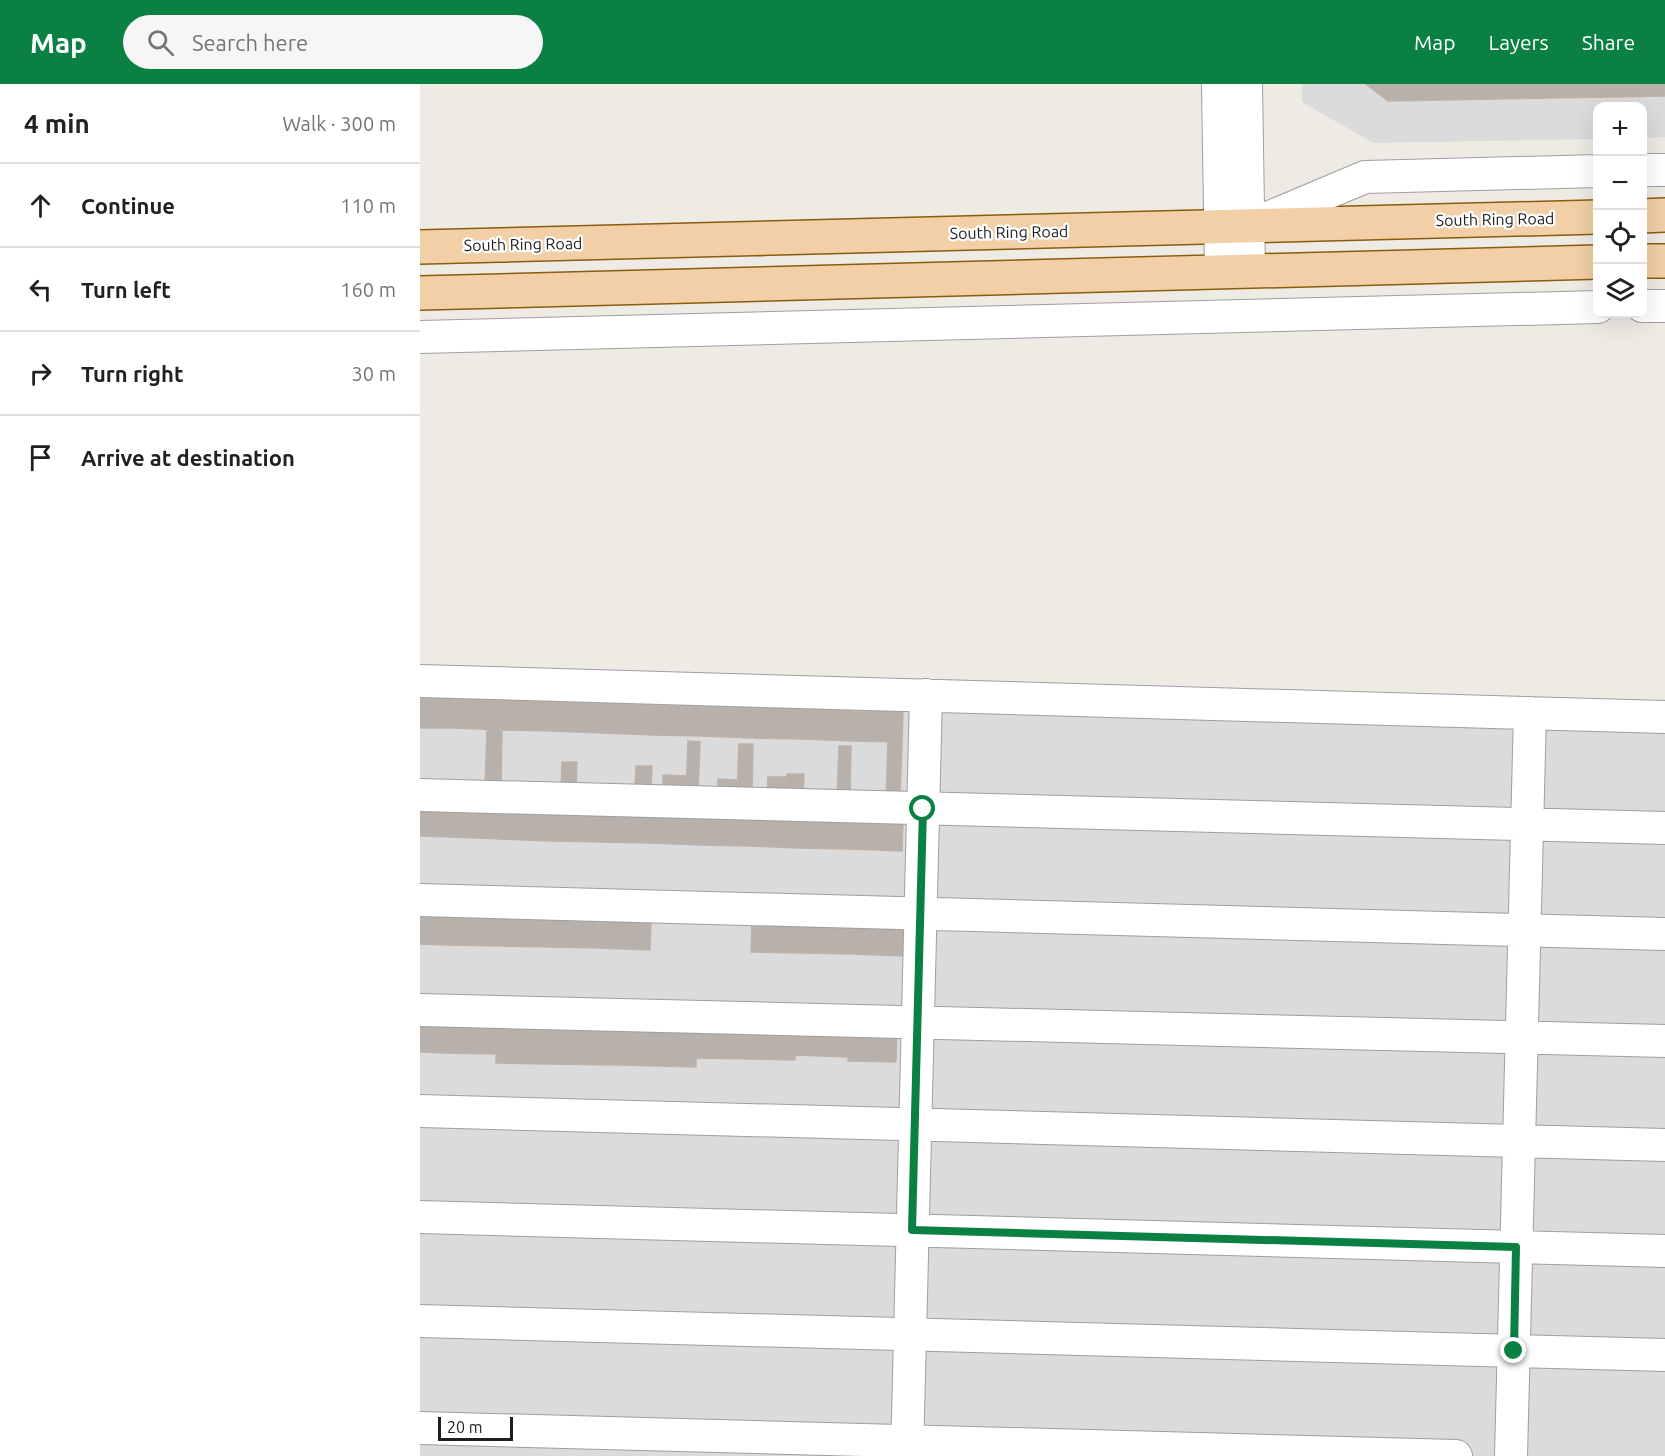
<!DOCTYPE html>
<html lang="en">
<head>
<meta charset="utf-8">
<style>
  :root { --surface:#fff; --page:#f6f6f6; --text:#202124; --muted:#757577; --line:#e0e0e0; --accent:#0b8043 }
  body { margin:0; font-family:Ubuntu,sans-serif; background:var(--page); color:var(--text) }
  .controls { position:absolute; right:18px; top:18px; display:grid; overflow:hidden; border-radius:12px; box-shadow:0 6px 24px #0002 }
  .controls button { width:54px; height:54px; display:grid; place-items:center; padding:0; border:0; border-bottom:2px solid var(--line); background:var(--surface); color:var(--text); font:30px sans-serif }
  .scale { position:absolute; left:18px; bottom:15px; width:75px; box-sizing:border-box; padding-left:6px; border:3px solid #1e1e1e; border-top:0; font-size:16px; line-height:21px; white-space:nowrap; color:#1e1e1e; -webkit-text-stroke:4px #fff; paint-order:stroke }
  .stop { position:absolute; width:18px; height:18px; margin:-14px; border:4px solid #0b8043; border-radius:50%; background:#fff }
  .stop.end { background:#0b8043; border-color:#fff; box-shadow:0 2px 6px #0008 }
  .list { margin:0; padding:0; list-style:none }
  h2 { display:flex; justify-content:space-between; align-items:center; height:78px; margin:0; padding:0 24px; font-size:26px }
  h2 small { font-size:20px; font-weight:400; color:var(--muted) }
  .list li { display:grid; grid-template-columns:39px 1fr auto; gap:18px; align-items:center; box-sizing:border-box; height:84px; padding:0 24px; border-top:2px solid var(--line) }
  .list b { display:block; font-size:22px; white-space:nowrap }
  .list em { font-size:20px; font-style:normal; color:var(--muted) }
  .icon { flex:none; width:33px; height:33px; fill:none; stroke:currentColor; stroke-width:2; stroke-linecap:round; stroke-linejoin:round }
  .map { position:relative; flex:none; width:1245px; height:1372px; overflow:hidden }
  header { display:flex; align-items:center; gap:36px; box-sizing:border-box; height:84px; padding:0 30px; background:var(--accent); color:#fff }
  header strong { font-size:28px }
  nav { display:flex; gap:33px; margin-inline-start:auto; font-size:21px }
  .search { width:420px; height:54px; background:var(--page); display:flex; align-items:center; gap:15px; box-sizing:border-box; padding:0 21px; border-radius:33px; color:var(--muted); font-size:22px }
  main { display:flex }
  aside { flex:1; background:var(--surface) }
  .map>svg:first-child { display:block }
  .residential { fill:#dcdbdb }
  .building { fill:#b7b0ab; stroke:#beb2a9; stroke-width:1.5 }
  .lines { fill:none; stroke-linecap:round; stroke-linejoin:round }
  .minor-casing { stroke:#9f9f9f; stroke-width:34 }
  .major-casing { stroke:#895d0f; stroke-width:36 }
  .minor { stroke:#fff; stroke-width:32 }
  .major { stroke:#f2cfa6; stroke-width:33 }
  .route { stroke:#0b8043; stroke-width:8 }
  .labels { text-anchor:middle; stroke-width:4.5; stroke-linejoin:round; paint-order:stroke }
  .street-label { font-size:16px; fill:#1e1e1e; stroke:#fff }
</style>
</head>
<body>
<header>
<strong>Map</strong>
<div class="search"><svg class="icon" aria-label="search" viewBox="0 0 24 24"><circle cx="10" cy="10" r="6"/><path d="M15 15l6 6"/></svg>Search here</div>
<nav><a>Map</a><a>Layers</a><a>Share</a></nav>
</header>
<main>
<aside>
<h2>4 min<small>Walk · 300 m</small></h2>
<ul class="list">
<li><svg class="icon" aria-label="ahead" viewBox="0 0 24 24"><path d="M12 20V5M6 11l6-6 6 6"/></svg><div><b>Continue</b></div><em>110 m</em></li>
<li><svg class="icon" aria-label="left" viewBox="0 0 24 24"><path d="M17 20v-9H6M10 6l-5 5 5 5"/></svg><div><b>Turn left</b></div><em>160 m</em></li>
<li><svg class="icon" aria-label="right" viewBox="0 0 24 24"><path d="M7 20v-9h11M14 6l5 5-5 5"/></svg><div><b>Turn right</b></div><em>30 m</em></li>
<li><svg class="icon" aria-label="arrive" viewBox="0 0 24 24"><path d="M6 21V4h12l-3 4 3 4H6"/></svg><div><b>Arrive at destination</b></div></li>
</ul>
</aside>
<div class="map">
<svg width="1245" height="1372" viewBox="0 0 1245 1372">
  <rect width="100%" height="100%" fill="#eeebe5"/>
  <!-- residential -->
  <path class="residential" d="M882 0H1245V53L1223 54 1222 22H1178L1177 55 953 59 882 18Z
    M0 601 1245 635V1372H0Z"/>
  <!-- building -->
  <path class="building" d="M946 0H1245V12L968 17Z
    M0 614 34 615 33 644H0Z
    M34 615 83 616 82 646 33 644Z
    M83 616 133 618 132 647 82 646Z
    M133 618 183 619 182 649 132 647Z
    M183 619 233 621 232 651 182 649Z
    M233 621 283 622 282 652 232 651Z
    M283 622 333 624 332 654 282 652Z
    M333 624 383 625 382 655 332 654Z
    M383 625 432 627 431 657 382 655Z
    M432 627 483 628 482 658 431 657Z
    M67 646H82L81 705 65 704Z
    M268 657 280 658 278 709 266 708Z
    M468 658H482L480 712H466Z
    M319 660H333L332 710H317Z
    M419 662H431L430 715 417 714Z
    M142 678H157L156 707 141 706Z
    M216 682H232L231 705H215Z
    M367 690H384L383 712H366Z
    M243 691 267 692 266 708 243 707Z
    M348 693H367L366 712 347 711Z
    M298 695 318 696 317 710 298 709Z
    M0 723H31L30 753 0 752Z
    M31 723 81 725 80 755 30 753Z
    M81 725 131 726 130 757 80 755Z
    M131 726 181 728 180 758 130 757Z
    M181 728 230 730V759L180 758Z
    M230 730 280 731 279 761 230 759Z
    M280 731 330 733 329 762 279 761Z
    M330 733 380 734 379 764 329 762Z
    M380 734 430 736 429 765 379 764Z
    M430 736 483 737 482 767 429 765Z
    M0 831H28L27 861 0 860Z
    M28 831 78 833V862L27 861Z
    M78 833 129 834V863L78 862Z
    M129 834 180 835 179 864 129 863Z
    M180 835 231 836 230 866 179 864Z
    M332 839 382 840V869L331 868Z
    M382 840 433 841 432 870 382 869Z
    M433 841 484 842 483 872 432 870Z
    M0 936H24L23 969 0 968Z
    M24 936 77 937 76 970 23 969Z
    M77 937 129 938 128 980 76 979Z
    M129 938 199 940 198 981 128 980Z
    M199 940 277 941 276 983 198 981Z
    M277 941 329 942 328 975 276 974Z
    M329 942 375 943V976L328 975Z
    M375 943 429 945 428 973 375 971Z
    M429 945H477L476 978 428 977Z"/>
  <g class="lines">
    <!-- minor casing -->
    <g class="minor-casing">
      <path id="minor" d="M798 0 801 188
        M826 0 829 187
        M1222 86H1245
        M831 141 945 93 1178 87
        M1222 222H1245
        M0 253 1178 223
        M0 597 1245 633
        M0 711 1245 744
        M0 816 1245 850
        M0 926 1245 957
        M0 1027 1245 1061
        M0 1133 1245 1167
        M0 1237 1245 1271
        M0 1344 1036 1372
        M487 1372 506 611
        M1091 1372 1110 629"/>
    </g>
    <!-- major casing -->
    <g class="major-casing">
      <path id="major" d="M1222 132 1245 131
        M0 163 1178 133
        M1222 177H1245
        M0 209 1178 178"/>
    </g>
    <!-- minor -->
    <use href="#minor" class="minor"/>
    <!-- major -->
    <use href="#major" class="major"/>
  </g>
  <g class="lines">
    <!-- route -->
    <path class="route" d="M503 725 492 1146 1096 1163 1094 1267"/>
  </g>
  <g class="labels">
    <!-- street labels -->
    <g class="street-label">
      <text transform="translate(1075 135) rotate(-1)" y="6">South Ring Road</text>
      <text transform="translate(589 148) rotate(-1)" y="6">South Ring Road</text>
      <text transform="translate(103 160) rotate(-1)" y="6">South Ring Road</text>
    </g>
  </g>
</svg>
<div class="controls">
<button>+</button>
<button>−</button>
<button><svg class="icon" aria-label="locate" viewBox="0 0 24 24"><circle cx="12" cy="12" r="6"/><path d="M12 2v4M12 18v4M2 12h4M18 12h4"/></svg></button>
<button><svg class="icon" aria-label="layers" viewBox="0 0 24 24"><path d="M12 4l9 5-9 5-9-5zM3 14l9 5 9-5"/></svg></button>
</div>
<div class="scale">20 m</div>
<div class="stop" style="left:503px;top:725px"></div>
<div class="stop end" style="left:1094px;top:1267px"></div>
</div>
</main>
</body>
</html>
